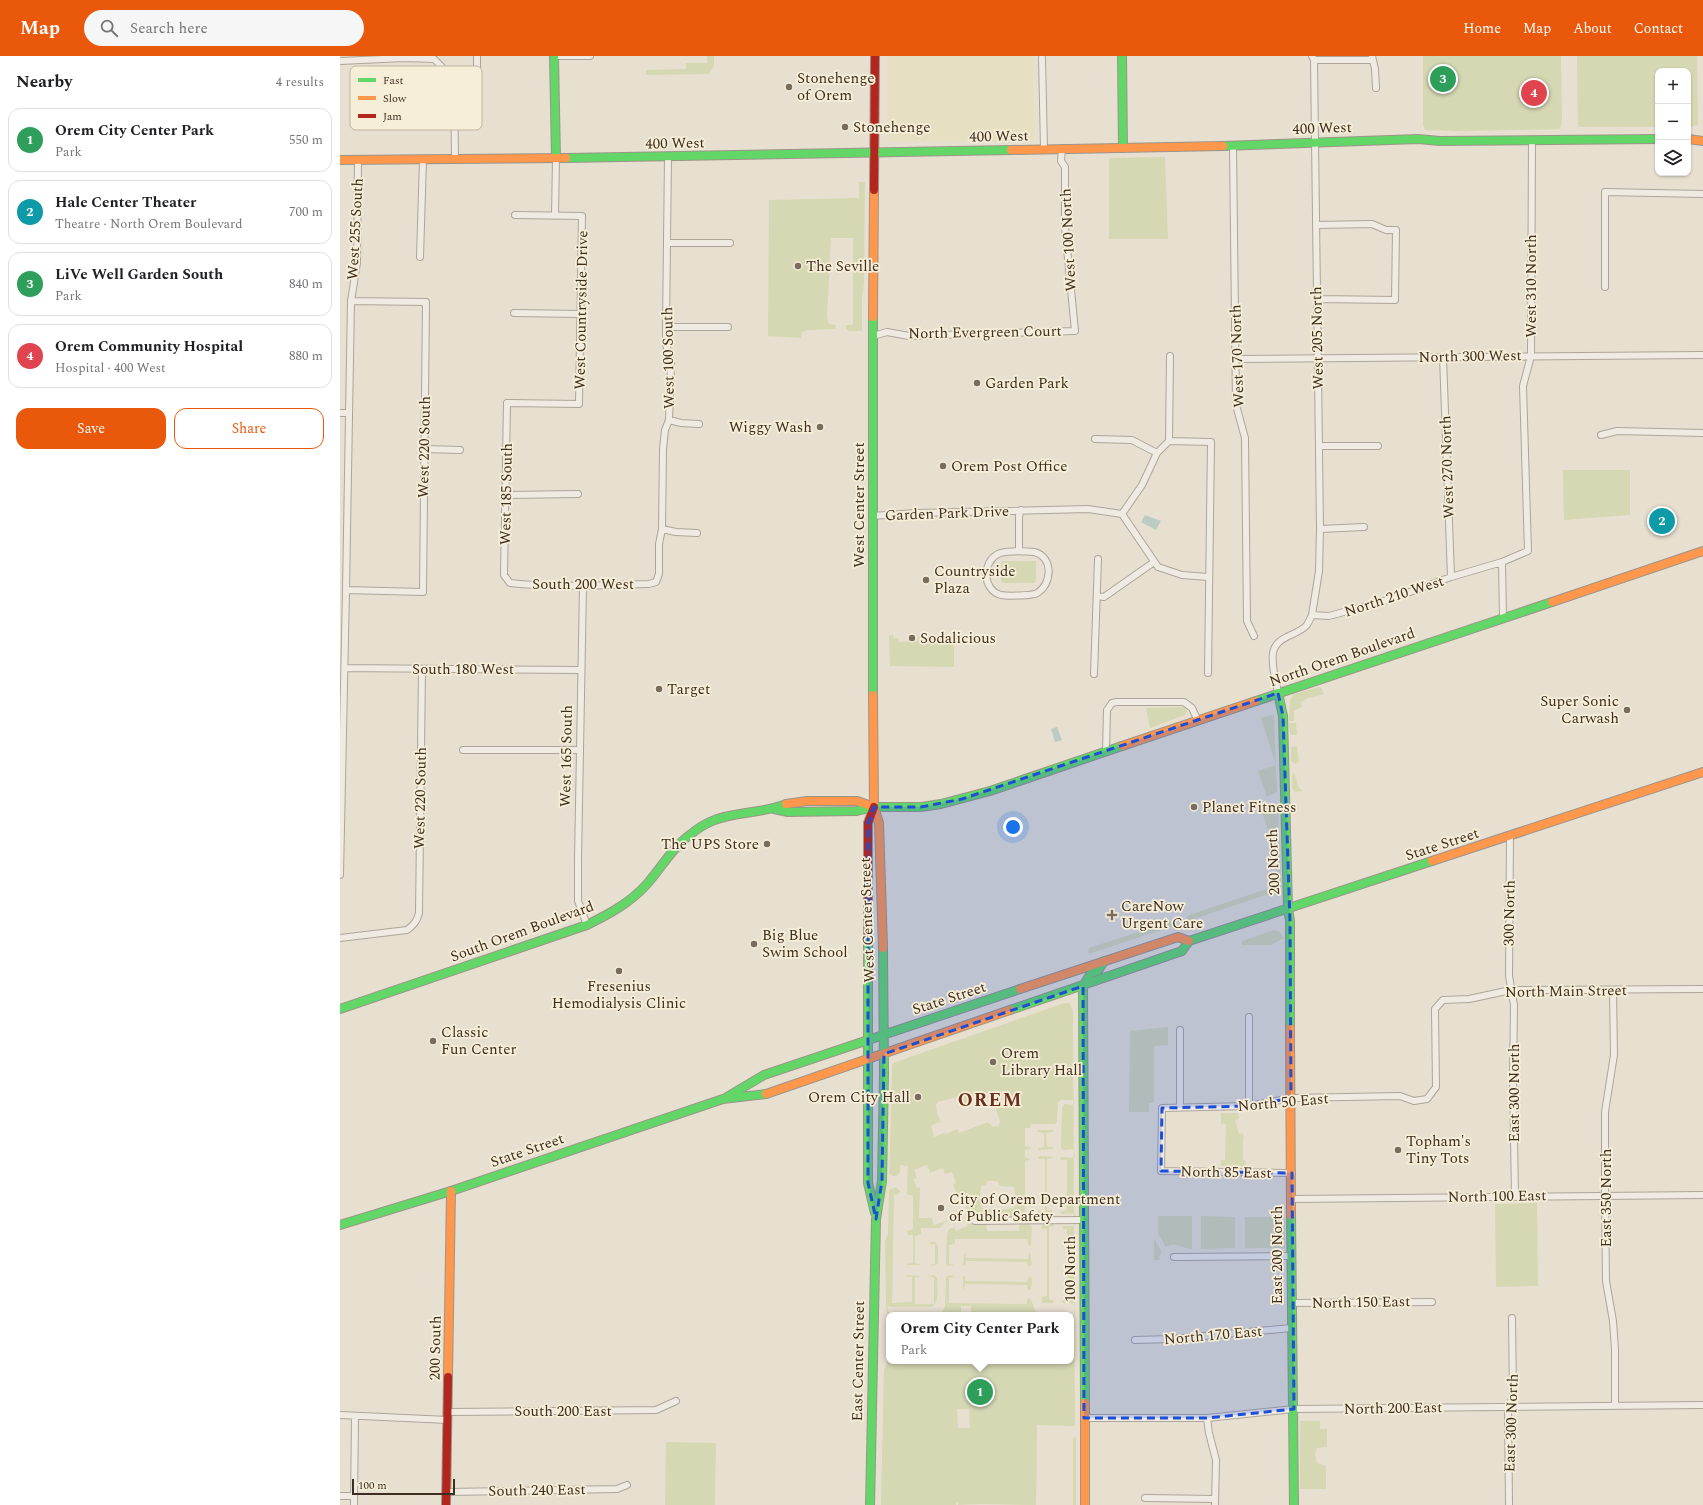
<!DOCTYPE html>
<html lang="en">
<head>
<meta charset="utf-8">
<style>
  :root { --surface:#fff; --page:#f6f6f6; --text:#202124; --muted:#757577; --line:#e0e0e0; --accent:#ea580c }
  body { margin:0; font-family:Spectral,serif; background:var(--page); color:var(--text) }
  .controls { position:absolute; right:12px; top:12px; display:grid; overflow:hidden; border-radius:8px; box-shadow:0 1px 3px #0004 }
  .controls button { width:36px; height:36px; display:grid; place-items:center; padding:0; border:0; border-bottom:1px solid var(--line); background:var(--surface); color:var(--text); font:20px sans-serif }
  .scale { position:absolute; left:12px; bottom:10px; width:103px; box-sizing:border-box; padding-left:4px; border:2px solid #3d2e20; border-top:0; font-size:11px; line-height:14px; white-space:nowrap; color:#3d2e20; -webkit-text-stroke:3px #f7eed8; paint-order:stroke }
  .you { position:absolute; left:673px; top:771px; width:14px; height:14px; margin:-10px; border:3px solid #fff; border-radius:50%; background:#1a73e8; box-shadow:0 0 0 6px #1a73e833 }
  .badge { display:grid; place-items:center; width:26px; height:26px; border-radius:50%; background:var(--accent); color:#fff; font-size:13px; font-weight:700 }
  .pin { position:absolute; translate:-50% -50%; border:2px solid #fff; box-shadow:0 1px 4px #0006 }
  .popup { position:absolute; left:546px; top:1256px; width:188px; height:52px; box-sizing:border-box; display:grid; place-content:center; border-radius:8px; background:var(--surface); filter:drop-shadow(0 1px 3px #0005); font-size:13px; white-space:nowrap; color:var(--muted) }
  .popup b { font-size:15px; color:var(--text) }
  .popup::after { content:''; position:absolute; left:50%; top:100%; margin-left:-8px; border:8px solid transparent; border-top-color:var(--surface) }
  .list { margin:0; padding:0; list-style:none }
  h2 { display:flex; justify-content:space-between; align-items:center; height:52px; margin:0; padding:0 16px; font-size:17px }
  h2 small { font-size:13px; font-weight:400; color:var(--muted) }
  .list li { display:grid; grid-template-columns:26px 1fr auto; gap:12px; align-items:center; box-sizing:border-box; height:64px; margin:0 8px 8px; padding:0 8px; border:1px solid var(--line); border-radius:12px }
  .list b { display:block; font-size:15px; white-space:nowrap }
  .list p { margin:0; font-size:13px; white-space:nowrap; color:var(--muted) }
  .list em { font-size:13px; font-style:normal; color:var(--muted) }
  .actions { display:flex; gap:8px; padding:12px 16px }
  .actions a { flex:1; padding:9px 0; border:1px solid var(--accent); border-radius:12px; text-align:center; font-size:14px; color:var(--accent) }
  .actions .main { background:var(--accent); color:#fff }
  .icon { flex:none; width:22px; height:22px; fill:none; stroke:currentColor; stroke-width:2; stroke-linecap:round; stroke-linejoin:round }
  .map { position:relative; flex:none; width:1363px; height:1449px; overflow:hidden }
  header { display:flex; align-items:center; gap:24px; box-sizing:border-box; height:56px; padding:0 20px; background:var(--accent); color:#fff }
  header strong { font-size:19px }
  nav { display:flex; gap:22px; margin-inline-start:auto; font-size:14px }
  .search { width:280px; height:36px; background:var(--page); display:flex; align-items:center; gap:10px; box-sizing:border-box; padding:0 14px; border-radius:22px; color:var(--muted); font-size:15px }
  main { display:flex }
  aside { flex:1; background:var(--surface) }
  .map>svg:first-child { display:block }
  .farmland { fill:#e6dfc2 }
  .green { fill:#d6d7b3; fill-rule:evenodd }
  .water { fill:#bcccc2 }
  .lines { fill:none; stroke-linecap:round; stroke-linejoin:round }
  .street-casing { stroke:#ada599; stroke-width:8 }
  .fast-casing { stroke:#9c958a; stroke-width:10 }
  .slow-casing { stroke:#9c958a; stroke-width:10 }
  .jam-casing { stroke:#9c958a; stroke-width:10 }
  .street { stroke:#efebe3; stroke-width:6 }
  .fast { stroke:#63d668; stroke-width:8 }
  .slow { stroke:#ff974d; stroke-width:8 }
  .jam { stroke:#b3261e; stroke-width:8 }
  .marked { fill:#1d4ed8; fill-opacity:0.2; stroke:#1d4ed8; stroke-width:3; stroke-dasharray:8 5; stroke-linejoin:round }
  .poi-dot { fill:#786c5e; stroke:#f7eed8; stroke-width:1.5 }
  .labels { text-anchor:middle; stroke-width:3.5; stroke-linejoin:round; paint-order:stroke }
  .poi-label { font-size:15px; fill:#3d2e20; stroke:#f7eed8; text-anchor:start }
  .street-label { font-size:15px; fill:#3d2e20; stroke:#f7eed8 }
  .district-label { font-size:19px; font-weight:bold; letter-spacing:1px; fill:#6b2e1e; stroke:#f7eed8 }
  .key { fill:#f7eed8; stroke:#bfb4a1; stroke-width:1 }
  .key-label { font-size:11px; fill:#3d2e20 }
</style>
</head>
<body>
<header>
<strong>Map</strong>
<div class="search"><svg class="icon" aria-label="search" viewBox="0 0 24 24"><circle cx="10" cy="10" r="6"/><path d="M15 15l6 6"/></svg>Search here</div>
<nav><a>Home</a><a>Map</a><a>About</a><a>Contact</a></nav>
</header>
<main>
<aside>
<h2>Nearby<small>4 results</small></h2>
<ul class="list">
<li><span class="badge" style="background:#2e9e5b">1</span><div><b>Orem City Center Park</b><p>Park</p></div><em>550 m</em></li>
<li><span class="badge" style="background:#0f9aa8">2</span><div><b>Hale Center Theater</b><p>Theatre · North Orem Boulevard</p></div><em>700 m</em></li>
<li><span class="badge" style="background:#2e9e5b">3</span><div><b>LiVe Well Garden South</b><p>Park</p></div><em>840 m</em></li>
<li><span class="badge" style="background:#e0444e">4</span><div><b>Orem Community Hospital</b><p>Hospital · 400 West</p></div><em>880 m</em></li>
</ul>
<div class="actions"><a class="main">Save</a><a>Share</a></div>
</aside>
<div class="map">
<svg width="1363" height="1449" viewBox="0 0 1363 1449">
  <rect width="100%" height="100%" fill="#e7e0d1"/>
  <!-- farmland -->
  <path class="farmland" d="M547 0H693L694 85 553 86 548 84 547 79Z"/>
  <!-- green -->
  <path class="green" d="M367 0H374V10L369 18 306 19V14L346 13V7H367Z
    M1083 0H1221L1222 67 1220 73 1119 75 1085 74 1083 69Z
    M1237 0H1357L1358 69 1348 71V15H1318V71H1238Z
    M825 101 828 183H769V102Z
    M519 126H525L524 228 522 241V275H509L506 273V269H513V182H491L487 261 489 268 495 269 496 273 467 274 462 276 461 282 428 280 429 144 519 142Z
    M1223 414H1290V459L1224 464Z
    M663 505H696V525L694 527H663L661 525V507Z
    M553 578V582H558L559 586 578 585V580H600V584H614V611L550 610 549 580Z
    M979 631 981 632 984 638 968 642 961 646 962 651 954 655V665H949L950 645 954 638Z
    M842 651 846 652 847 656 845 659 810 672 806 652Z
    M931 659H934L937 736 927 741 918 715 936 709 921 662Z
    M949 667H956L957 679H950Z
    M957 690 959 706 954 708 951 704V691Z
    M954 716 959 732 963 735 955 736 952 732V720Z
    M938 749 941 834 848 865 847 861 849 859 939 829V822L932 805 938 802 921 754Z
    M835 864 837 869 749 898 748 895 749 892Z
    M934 874 939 875 944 882 931 889H902V885Z
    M724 947H729L733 954 735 1370 697 1369 696 1449 642 1448 618 1449V1446H616V1449H541L544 1314 548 1302 549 1267V1305H731V1260L735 1259V1247H723L722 1245 728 1244 727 1173H723L722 1171 724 1170H735V1157L722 1158 720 1156 727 1154V1104H721L720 1102 722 1101 735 1102 734 1093 724 1094 721 1092 722 1052 724 1048 734 1049V1044H721L718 1046 717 1065 715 1068H691L690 1072H685V1090L690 1091 691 1093 685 1094V1101L691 1103 685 1105V1157L691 1158V1160C675 1162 656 1166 640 1162 636 1162 634 1159 629 1159L622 1140 618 1141 613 1128 616 1127 612 1116 605 1118 603 1112 590 1117 587 1109 574 1114 577 1122 573 1123 577 1132 580 1131 579 1162H592L594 1169 612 1163 616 1175 628 1170 627 1168H646L647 1175H679V1169L687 1167 692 1171 691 1190 688 1189 687 1183H615V1188L609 1189V1208L615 1209 608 1210 606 1208 607 1178 609 1173 615 1171 612 1163 604 1167 600 1172H581V1178L575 1180V1207L581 1209H567V1208L573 1207V1179H568L567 1175 573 1173V1140L567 1138 568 1110 560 1109V1116L557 1120H552L549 1117V1134L556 1131 560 1135 559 1138 554 1139 552 1247 572 1246V1221H567V1219L580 1220V1221H575V1248H594V1221L588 1220 594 1219 597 1222C597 1231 600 1248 591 1251H553L547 1250 550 1259 548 1266 546 1248 545 1185 548 1178 552 1009 553 1007ZM647 1037 652 1039 653 1041 662 1039 665 1050 656 1053 660 1065 659 1070 653 1071 648 1066 622 1076 619 1077 617 1073 606 1078 604 1077 594 1081 591 1070 596 1067 601 1066 597 1057 596 1049 598 1046 618 1041 621 1044V1050L634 1044 633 1040 636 1039 638 1043 641 1042 642 1038ZM647 1125H657L660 1130 674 1131 675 1139 680 1140V1147L675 1148 674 1152 658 1154 642 1152 640 1141 641 1130 646 1129ZM617 1353H629L630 1372H618Z
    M828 971V989L814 990V1047H809V1056H789L790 975Z
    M881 1057H898L899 1063 895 1064 899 1078 903 1077 904 1083H903V1104L906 1105V1110H881V1104H885L886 1068H881Z
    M698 1074H713V1076L706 1077 707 1091H713V1093L698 1094 699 1092 704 1091V1077L697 1076Z
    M699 1100 714 1101 713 1102 707 1103V1154L713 1155 712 1157H698L699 1155H705V1103H698Z
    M1197 1147 1198 1230 1156 1231 1155 1148Z
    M818 1160H852V1193C842 1193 836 1185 826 1191L818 1178Z
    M861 1160 895 1161V1192L861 1193Z
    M905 1161H945V1192H905Z
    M713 1167 714 1170 709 1171V1243L714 1245 713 1247H702V1241L707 1240V1173H702L701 1171 703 1168Z
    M814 1183 822 1196 819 1201 820 1204H814Z
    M590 1186H595L598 1190V1207L594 1210 589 1209 595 1208V1188H590Z
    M624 1197H625L626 1202 688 1203 689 1197H690L692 1209 688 1211 687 1206 626 1205V1209L623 1210Z
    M610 1219 615 1221 609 1222V1247L687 1248V1244L689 1242C695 1246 691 1254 700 1259H631V1250H621V1259H601L605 1250 606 1221Z
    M623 1220H625V1225L687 1226 688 1222 690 1221 692 1222 691 1234H688L687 1229 625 1228 624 1233H623Z
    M960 1365H980V1373H987V1391L977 1392 975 1398 977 1407 986 1410V1433H960Z
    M736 1380V1449H733V1382Z
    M326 1386 376 1387 375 1449H325Z"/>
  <!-- water -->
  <path class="water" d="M805 459 821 465 816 474 801 466Z
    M717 671 722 684 715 686 711 673Z"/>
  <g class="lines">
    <!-- street casing -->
    <g class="street-casing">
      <path id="street" d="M214 0H250
        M1032 0 1035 13 1036 32
        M702 2 704 93
        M974 4H1032
        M0 5 65 2 94 3 114 23
        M114 23 115 103
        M114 23 137 20V0
        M893 90 896 349 905 382 907 565 914 580
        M175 159 242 160 239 348 167 347 164 519 170 527C216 532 263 529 309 528L316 526 319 518V488L322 473 323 393 325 374 329 364 331 308 326 288V271L328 101
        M215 160 216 102
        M976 169 1032 168 1046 174H1056L1055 244 977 243
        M327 187H390
        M80 201 83 103
        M1265 231V136L1363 138
        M174 257 241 258
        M326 271H388
        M533 280 547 276 569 280 735 275 725 171V111L721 105 722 93
        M1103 301 1111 521
        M896 303 1363 299
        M0 357H9
        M329 364 341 367 359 368
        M1261 379 1277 375 1363 377
        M755 383 792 384 817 397
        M829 385 871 386 868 617
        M979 390H1038
        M84 393 120 394
        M166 439 238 438
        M782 458 802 429 817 397 829 385 830 300
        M532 460 576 457 748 453 782 458 818 511 842 519 868 521
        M322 473 336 476 357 477
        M980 473 1024 471
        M679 495C684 496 690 495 694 496 714 501 712 529 697 537 693 540 666 540 661 539 642 534 642 506 658 498 664 495 673 496 679 495Z
        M679 495V460L681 454
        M1162 506 1163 562
        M243 530 238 804V845L247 869
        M6 534 83 536 86 246 11 245
        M757 540 764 541 814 506
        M972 559 979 515 980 473 974 4 972 0
        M5 612 241 614
        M754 618 758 503
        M938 637C936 624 931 610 933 597 936 580 956 580 966 570 968 568 970 563 972 559L989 560 1048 544 1111 521 1162 506 1188 495 1183 330 1191 300 1192 84
        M123 694H240
        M766 696 767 654 772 647 777 646H844L852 652 858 665
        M1170 780 1169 920 1174 949 1173 1024 1175 1140
        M0 819 6 534 11 245 17 207 18 103
        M0 882 67 874C74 869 77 865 79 857L82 613
        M1273 934 1274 999 1265 1056V1139L1266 1225 1273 1265 1275 1293V1350
        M909 961V1050
        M840 974V1051
        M952 1117 821 1115 822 1052 909 1050 951 1042 1060 1040 1074 1045 1087 1043 1096 1031 1095 953 1103 944 1129 943 1171 934 1363 933
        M951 1143 1363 1139
        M635 1165 743 1164
        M834 1201 951 1200
        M951 1247 1092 1246
        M795 1284 832 1283 951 1272
        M108 1356 316 1354 336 1345
        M0 1359 108 1364
        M744 1362H867L954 1353 1363 1349
        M867 1362 869 1377 876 1404 875 1449
        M107 1436 277 1433 287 1429
        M0 1440H14
        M805 1442 875 1443
        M14 1449 15 1360
        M1169 1449 1168 1351 1173 1341 1172 1262"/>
    </g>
    <!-- fast casing -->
    <g class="fast-casing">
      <path id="fast" d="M214 0 216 102
        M782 0 783 92
        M883 90 1078 83 1100 85 1318 83
        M226 102 671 94
        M938 637 943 660 948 852 950 865V972
        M533 639V261
        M916 645 1212 546
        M434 753 448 756 517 755 534 751H581L601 748 650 735 782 690
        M528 879V1127L535 1157
        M743 930 745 1347
        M743 930 751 917 758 915 764 905
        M0 953 247 869C269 858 290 847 307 828 321 812 333 791 351 778 357 773 365 768 372 765 395 755 422 758 446 748
        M670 954 842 895 849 885 1092 805
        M387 1041 424 1019 680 933
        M951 1159 954 1449
        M0 1169 111 1135 383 1043 426 1038
        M530 1449 536 1163 542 1125 544 1018 543 892"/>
    </g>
    <!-- slow casing -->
    <g class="slow-casing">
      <path id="slow" d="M1348 83 1363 85
        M671 94 883 90
        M0 104 226 102
        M533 261 534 134
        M1212 546 1363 495
        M533 639 534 751 539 767 543 892
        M782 690 916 645
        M446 748 467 745H517L534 751
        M1092 805 1363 716
        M680 933 838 881 849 885
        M950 972 951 1159
        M426 1038 670 954
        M108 1321 111 1135
        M745 1347V1449"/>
    </g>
    <!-- jam casing -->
    <g class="jam-casing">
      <path id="jam" d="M534 134 535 0
        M528 879V767L534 751
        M106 1449 108 1321"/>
    </g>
    <!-- street -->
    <use href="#street" class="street"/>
    <!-- fast -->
    <use href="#fast" class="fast"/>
    <!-- slow -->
    <use href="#slow" class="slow"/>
    <!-- jam -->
    <use href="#jam" class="jam"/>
  </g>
  <!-- marked area -->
  <path class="marked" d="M938 637 943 660 950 865 951 1042 909 1050 822 1052 821 1115 952 1117 954 1353 867 1362H744L743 930 544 998 542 1125 536 1163 528 1127V767L534 751H581L622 743Z"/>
  <!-- markers -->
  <g class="poi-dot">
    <circle cx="449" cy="31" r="4"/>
    <circle cx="505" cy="71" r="4"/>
    <circle cx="458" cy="210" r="4"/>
    <circle cx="637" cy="327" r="4"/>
    <circle cx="480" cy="371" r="4"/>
    <circle cx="603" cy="410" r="4"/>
    <circle cx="586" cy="524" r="4"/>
    <circle cx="572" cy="582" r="4"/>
    <circle cx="319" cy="633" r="4"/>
    <circle cx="1287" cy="654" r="4"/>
    <circle cx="854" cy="751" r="4"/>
    <circle cx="427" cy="788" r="4"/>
    <path d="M770 853h4v4h4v4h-4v4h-4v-4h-4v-4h4z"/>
    <circle cx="414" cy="888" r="4"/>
    <circle cx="279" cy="915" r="4"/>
    <circle cx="93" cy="985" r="4"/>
    <circle cx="653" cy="1006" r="4"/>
    <circle cx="578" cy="1041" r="4"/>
    <circle cx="1058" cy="1094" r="4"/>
    <circle cx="601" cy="1152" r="4"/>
  </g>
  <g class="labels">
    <!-- poi labels -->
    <g class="poi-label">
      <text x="457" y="27">Stonehenge<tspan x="457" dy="17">of Orem</tspan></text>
      <text x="513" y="76">Stonehenge</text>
      <text x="466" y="215">The Seville</text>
      <text x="645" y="332">Garden Park</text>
      <text x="472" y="376" text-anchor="end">Wiggy Wash</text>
      <text x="611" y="415">Orem Post Office</text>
      <text x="594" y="520">Countryside<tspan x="594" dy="17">Plaza</tspan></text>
      <text x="580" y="587">Sodalicious</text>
      <text x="327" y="638">Target</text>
      <text x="1279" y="650" text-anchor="end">Super Sonic<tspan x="1279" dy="17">Carwash</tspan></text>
      <text x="862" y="756">Planet Fitness</text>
      <text x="419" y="793" text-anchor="end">The UPS Store</text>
      <text x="781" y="855">CareNow<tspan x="781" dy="17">Urgent Care</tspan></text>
      <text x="422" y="884">Big Blue<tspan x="422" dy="17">Swim School</tspan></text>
      <text x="279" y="935" text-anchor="middle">Fresenius<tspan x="279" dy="17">Hemodialysis Clinic</tspan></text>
      <text x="101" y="981">Classic<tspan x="101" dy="17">Fun Center</tspan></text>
      <text x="661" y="1002">Orem<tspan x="661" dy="17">Library Hall</tspan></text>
      <text x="570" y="1046" text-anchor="end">Orem City Hall</text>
      <text x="1066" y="1090">Topham's<tspan x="1066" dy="17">Tiny Tots</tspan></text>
      <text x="609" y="1148">City of Orem Department<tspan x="609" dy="17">of Public Safety</tspan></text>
    </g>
    <!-- street labels -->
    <g class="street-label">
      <text transform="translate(982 72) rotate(-2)" y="5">400 West</text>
      <text transform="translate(659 80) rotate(-1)" y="5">400 West</text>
      <text transform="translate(335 87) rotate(-1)" y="5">400 West</text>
      <text transform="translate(15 173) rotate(-87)" y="5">West 255 South</text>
      <text transform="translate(728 184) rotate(-93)" y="5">West 100 North</text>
      <text transform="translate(1191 230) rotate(-90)" y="5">West 310 North</text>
      <text transform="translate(241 254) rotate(-89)" y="5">West Countryside Drive</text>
      <text transform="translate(645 276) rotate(-1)" y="5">North Evergreen Court</text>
      <text transform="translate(977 282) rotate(-91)" y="5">West 205 North</text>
      <text transform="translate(897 300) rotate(-92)" y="5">West 170 North</text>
      <text transform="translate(1130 300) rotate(-1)" y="5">North 300 West</text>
      <text transform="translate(328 302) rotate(-91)" y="5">West 100 South</text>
      <text transform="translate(84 391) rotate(-89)" y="5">West 220 South</text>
      <text transform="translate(1107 411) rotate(-92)" y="5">West 270 North</text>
      <text transform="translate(166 438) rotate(-89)" y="5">West 185 South</text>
      <text transform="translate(519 449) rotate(-90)" y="5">West Center Street</text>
      <text transform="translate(607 457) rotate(-2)" y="5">Garden Park Drive</text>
      <text x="243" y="533">South 200 West</text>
      <text transform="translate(1054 540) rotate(-18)" y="5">North 210 West</text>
      <text transform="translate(1002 601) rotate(-19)" y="5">North Orem Boulevard</text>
      <text x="123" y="618">South 180 West</text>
      <text transform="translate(226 700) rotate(-89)" y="5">West 165 South</text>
      <text transform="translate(80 742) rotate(-89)" y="5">West 220 South</text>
      <text transform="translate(1102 788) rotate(-18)" y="5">State Street</text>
      <text transform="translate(933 806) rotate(-92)" y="5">200 North</text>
      <text transform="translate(1169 857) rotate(-89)" y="5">300 North</text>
      <text transform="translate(527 864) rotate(-92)" y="5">West Center Street</text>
      <text transform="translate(182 875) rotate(-20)" y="5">South Orem Boulevard</text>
      <text transform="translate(1226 935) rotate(-1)" y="5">North Main Street</text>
      <text transform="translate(609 942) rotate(-18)" y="5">State Street</text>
      <text transform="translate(1174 1037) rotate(-90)" y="5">East 300 North</text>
      <text transform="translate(943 1046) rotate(-5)" y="5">North 50 East</text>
      <text transform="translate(187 1094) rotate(-19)" y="5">State Street</text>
      <text transform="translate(886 1116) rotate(1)" y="5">North 85 East</text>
      <text transform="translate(1157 1140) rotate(-1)" y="5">North 100 East</text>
      <text transform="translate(1266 1142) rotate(-90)" y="5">East 350 North</text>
      <text transform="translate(937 1199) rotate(-90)" y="5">East 200 North</text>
      <text transform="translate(730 1213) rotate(-90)" y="5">100 North</text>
      <text transform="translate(1021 1246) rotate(-1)" y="5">North 150 East</text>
      <text transform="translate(873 1279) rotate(-5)" y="5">North 170 East</text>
      <text transform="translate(95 1292) rotate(-89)" y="5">200 South</text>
      <text transform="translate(518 1305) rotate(-89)" y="5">East Center Street</text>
      <text transform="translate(1053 1352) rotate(-1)" y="5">North 200 East</text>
      <text x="223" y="1360">South 200 East</text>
      <text transform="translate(1171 1367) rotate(-88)" y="5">East 300 North</text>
      <text transform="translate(197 1434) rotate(-1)" y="5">South 240 East</text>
    </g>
    <!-- district labels -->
    <g class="district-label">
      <text x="650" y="1050">OREM</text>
    </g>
  </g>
  <!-- legend -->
  <rect x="10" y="10" width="132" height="64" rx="6" class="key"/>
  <rect x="18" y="22" width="18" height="4" fill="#63d668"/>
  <rect x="18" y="40" width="18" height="4" fill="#ff974d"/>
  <rect x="18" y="58" width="18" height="4" fill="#b3261e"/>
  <g class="key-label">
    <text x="43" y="28">Fast</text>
    <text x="43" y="46">Slow</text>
    <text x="43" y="64">Jam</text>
  </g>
</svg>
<div class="controls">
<button>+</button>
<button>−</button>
<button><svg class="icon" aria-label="layers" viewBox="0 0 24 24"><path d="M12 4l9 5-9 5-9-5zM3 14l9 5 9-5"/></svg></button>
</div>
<div class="scale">100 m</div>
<div class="you"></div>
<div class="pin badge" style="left:640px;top:1336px;background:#2e9e5b">1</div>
<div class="popup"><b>Orem City Center Park</b>Park</div>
<div class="pin badge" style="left:1322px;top:465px;background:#0f9aa8">2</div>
<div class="pin badge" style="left:1103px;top:23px;background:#2e9e5b">3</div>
<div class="pin badge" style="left:1194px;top:37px;background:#e0444e">4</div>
</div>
</main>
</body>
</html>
